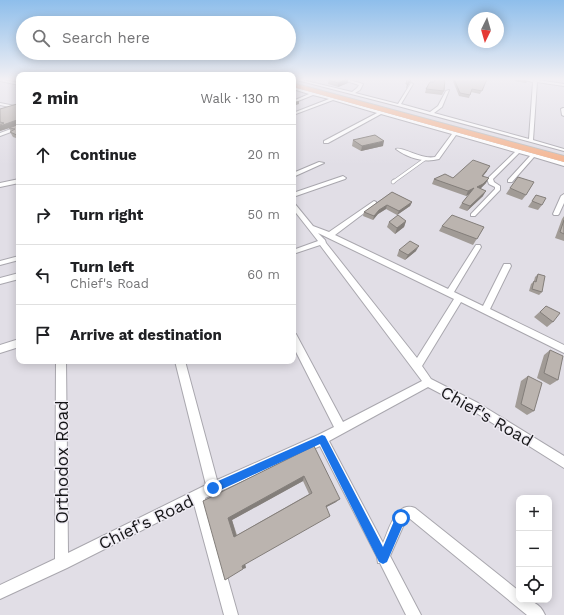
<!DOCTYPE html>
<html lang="en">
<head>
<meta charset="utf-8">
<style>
  :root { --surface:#fff; --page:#f2f2f2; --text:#202124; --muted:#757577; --line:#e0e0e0 }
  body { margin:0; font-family:"Work Sans",sans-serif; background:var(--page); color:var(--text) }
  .controls { position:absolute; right:12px; bottom:12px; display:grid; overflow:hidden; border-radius:8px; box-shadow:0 2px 10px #0003 }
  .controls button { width:36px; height:36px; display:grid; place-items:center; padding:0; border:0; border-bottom:1px solid var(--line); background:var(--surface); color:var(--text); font:20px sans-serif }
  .compass { position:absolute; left:468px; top:12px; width:36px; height:36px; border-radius:50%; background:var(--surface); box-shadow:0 2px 10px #0003; rotate:185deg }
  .stop { position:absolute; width:12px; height:12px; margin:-9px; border:3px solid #1a73e8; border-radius:50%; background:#fff }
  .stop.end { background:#1a73e8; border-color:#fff; box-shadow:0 1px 4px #0008 }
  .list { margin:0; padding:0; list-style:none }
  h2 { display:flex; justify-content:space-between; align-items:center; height:52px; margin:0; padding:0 16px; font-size:17px }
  h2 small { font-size:13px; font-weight:400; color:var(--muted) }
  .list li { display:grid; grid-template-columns:26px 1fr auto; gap:12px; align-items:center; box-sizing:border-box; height:60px; padding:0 16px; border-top:1px solid var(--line) }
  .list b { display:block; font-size:15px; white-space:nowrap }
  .list p { margin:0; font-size:13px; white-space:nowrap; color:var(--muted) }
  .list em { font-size:13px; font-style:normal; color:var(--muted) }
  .icon { flex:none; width:22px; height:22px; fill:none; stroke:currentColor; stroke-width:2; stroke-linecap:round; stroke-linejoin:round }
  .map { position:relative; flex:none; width:564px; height:615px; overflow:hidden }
  .search { position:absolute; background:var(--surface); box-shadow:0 2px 10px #0003; left:16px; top:16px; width:280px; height:44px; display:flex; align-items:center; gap:10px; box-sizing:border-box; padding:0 14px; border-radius:22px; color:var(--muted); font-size:15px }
  .panel { position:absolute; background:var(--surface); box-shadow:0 2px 10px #0003; left:16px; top:72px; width:280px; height:292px; border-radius:8px }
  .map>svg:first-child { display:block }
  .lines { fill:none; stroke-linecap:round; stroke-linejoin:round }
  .service-far1-casing { stroke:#a9a7ae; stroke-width:3.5 }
  .service-casing { stroke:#a9a7ae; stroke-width:4.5 }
  .minor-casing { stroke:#a9a7ae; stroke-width:2 }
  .trunk-casing { stroke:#bebebe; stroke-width:2 }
  .service-far1 { stroke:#fff; stroke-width:2.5 }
  .service { stroke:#fff; stroke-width:3 }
  .minor { fill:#fff; fill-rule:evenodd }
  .trunk { fill:#f4b490; fill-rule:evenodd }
  .wall { fill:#a19b96; fill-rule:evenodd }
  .shaded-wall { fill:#837e7a }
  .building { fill:#bbb4af; stroke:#837e7a; fill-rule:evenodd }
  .route { fill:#1a73e8 }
  .labels { text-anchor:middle; stroke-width:3; stroke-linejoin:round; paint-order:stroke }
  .near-street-label { font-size:17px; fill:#161618; stroke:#eeebf3 }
</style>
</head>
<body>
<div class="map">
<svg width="564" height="615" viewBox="0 0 564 615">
  <rect width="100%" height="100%" fill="#e1dee6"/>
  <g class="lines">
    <!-- service-far1 casing -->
    <g class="service-far1-casing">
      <path id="service-far1" d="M393 182 425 159"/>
    </g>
    <!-- service casing -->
    <g class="service-casing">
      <path id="service" d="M393 182 394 181"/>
    </g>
    <!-- minor casing -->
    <g class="minor-casing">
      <path id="minor" d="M0 79 19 83V85L0 81Z
        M293 79H298L352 92 357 88 359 85 340 79H346L363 84 360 90 355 93 398 104 411 83 413 84 401 104 430 112 438 106 446 91 449 90 442 107 434 113 529 139 533 82 520 79H531L564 84V86L537 82 533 140 564 149V151L398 106Z
        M293 87 564 162V166L534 157 512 182H508V180L530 156 519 153 493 179 494 182 500 186V190L475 216H471V214L495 189V187L489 184 487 179 515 152 456 135 439 159C424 163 408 158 396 149 402 146 421 160 435 157L452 134 381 114 328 143H324V141L377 113 333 100 293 115V113L329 99 313 95 293 103V101L309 94 293 89Z
        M0 103 15 106 17 107 15 108 0 105Z
        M563 108H564V116L562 115 561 109Z
        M19 126V129L0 136V133Z
        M319 162 324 163 293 177V173Z
        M343 176 346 178 345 179 293 197V193Z
        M19 179V183L0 187V183Z
        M564 194V203L559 214 558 215H554L553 214 561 196Z
        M374 201 376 202V204L335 235 448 289 476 245H480L481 247 454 292 483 306 504 264H510L511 266 490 309 564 345V353L461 302 422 366 431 379 478 403 564 456V468L470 409 428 387 329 441 383 543C389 530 396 500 415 508L519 591V600C531 600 540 603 545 615H527L409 518 405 522 390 556 421 615H406L380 563H378L377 557 320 446 205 498 238 615H224L194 504 67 568 0 599V585L55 559 56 361H66L68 553 206 485 175 361H185L217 480 318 435 334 427 293 346V333L296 334 343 422 422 381 320 245 293 254V250L318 241 293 209V203L295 204 313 226 329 232ZM318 233 454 299 417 358 326 243 325 240Z
        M19 256V260L0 265V261Z
        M19 273V279L0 284V278Z
        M19 339V347L0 353V345Z"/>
    </g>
    <!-- trunk casing -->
    <g class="trunk-casing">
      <path id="trunk" d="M293 83 564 156V162L293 87Z"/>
    </g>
    <!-- service-far1 -->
    <use href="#service-far1" class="service-far1"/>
    <!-- service -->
    <use href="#service" class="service"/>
    <!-- minor -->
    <use href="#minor" class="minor"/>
    <!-- trunk -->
    <use href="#trunk" class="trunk"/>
  </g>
  <!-- wall -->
  <path class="wall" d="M330 79H348V83L338 87 328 84 329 80Z
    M452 79H487L480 94 471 92 469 98 459 96Z
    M515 79H524L527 81 526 83 514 81Z
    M426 89 444 91 442 95 425 93Z
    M19 101V139L13 137 10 132H11L9 128 0 131V109L17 104Z
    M353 140 383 146 361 151 352 146Z
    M487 171 483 176 486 183 481 188 483 196 467 211 459 208 462 203 469 194 466 196 432 184 434 179 453 178Z
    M510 188 526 195 522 200 506 194Z
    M392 192 412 202 410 206 397 215 386 209 378 214 373 220 363 216 364 212Z
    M536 195 542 205 538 210 528 207Z
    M564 216V241L555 238 562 219Z
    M406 221 404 227 395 234 387 227 389 222Z
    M442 226 484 227 473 245 439 231Z
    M399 250 416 251 405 260 397 256Z
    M538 274 542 292 539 295 529 291 531 284 534 281 535 277Z
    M546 306 553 322 547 327 534 317Z
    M550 350 558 380 550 385 537 378 544 355Z
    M528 376 534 411 527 415 515 407 521 381Z
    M314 446 336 502 326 507 245 564 246 568 203 501ZM303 481 309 494 237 535 232 520Z"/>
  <!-- shaded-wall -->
  <path class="shaded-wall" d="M347 79H348V83L338 87V83Z
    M410 79H412L406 89 407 84Z
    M299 101V104L293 106V102Z
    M17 120 19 125 0 131V126Z
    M384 141 383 146 361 151 362 146Z
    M490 166 487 171 479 181 482 176Z
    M489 178 486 183 480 189 477 187Z
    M474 188 471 193 466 196 468 191Z
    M486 191 483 196 467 211 470 206Z
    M412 202 410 206 397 215 399 211Z
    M387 205 386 209 378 214 373 220 374 216 379 210Z
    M406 221 404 227 395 234 397 228Z
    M419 246 416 251 405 260 408 255Z
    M304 476 303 481 232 520 237 538 234 537 228 518Z
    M340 499 336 502 323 509 326 506Z
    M245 564 246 568 243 569 242 566Z"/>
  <!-- building -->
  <path class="building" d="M330 79H347L338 83 329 80Z
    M407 79H410L407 84H406Z
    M435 79H445L444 91 426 89 430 82H434Z
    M454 79H487L482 91 472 89 470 95 460 93Z
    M19 101V136L10 132 15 129 9 128 17 125V120L0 126V125L4 123 0 122V109L17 104 18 102Z
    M375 135 384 141 362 146 353 140Z
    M473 160 490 166 482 176 489 178 483 184 477 187 486 191 470 206 462 203 474 188 468 191 434 179 445 174 453 178Z
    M518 177 534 182 526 195 510 188Z
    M392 192 412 202 399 211 387 205 379 210 374 216 364 212Z
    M536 195 546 198 542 205 532 201Z
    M398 215 406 221 397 228 389 222Z
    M452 215 484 227 477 239 442 226Z
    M564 220V234L560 232Z
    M410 241 419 246 408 255 399 250Z
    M538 274 545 276 542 292 532 289 534 281 536 282Z
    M546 306 560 313 553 322 540 312Z
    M550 350 563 356 558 380 544 373Z
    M528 376 542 383 534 411 521 404Z
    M314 446 340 499 326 506 330 516 242 566 243 569 225 580 203 501ZM304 476 312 493 234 537 228 518Z"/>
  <!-- sky -->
  <linearGradient id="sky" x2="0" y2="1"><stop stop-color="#8ebeeb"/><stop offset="0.48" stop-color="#f2f0f4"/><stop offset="1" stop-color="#f2f0f4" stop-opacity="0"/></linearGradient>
  <rect width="564" height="165" fill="url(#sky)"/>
  <!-- route -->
  <path class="route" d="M322 435 325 436 383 547 397 514 401 513 405 514 406 518 387 562 383 564 379 562 320 444 216 492 213 493 209 492 208 488 209 485Z"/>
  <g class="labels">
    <!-- near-street labels -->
    <g class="near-street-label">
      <text transform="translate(487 416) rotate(30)" y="6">Chief's Road</text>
      <text transform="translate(62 462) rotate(-90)" y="6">Orthodox Road</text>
      <text transform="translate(146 522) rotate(-26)" y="6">Chief's Road</text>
    </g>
  </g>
</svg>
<div class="controls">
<button>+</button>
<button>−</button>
<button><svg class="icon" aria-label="locate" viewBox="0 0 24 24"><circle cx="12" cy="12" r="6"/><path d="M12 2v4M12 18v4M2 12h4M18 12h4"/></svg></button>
</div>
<svg class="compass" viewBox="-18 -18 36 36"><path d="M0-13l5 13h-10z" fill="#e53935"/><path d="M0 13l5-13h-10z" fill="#757577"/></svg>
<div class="stop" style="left:401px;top:518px"></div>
<div class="stop end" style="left:213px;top:488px"></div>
<div class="search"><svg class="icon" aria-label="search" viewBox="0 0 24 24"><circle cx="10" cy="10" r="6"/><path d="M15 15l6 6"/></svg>Search here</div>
<section class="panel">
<h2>2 min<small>Walk · 130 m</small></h2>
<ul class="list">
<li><svg class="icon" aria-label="ahead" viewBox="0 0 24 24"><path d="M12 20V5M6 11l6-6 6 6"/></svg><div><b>Continue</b></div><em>20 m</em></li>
<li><svg class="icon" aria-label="right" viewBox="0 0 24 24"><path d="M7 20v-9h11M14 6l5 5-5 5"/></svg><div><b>Turn right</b></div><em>50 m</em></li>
<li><svg class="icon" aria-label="left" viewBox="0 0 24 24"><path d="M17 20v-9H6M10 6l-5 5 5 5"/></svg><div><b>Turn left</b><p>Chief's Road</p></div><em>60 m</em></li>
<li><svg class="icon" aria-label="arrive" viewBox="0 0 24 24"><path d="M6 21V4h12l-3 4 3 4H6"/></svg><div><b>Arrive at destination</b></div></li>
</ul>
</section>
</div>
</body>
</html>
